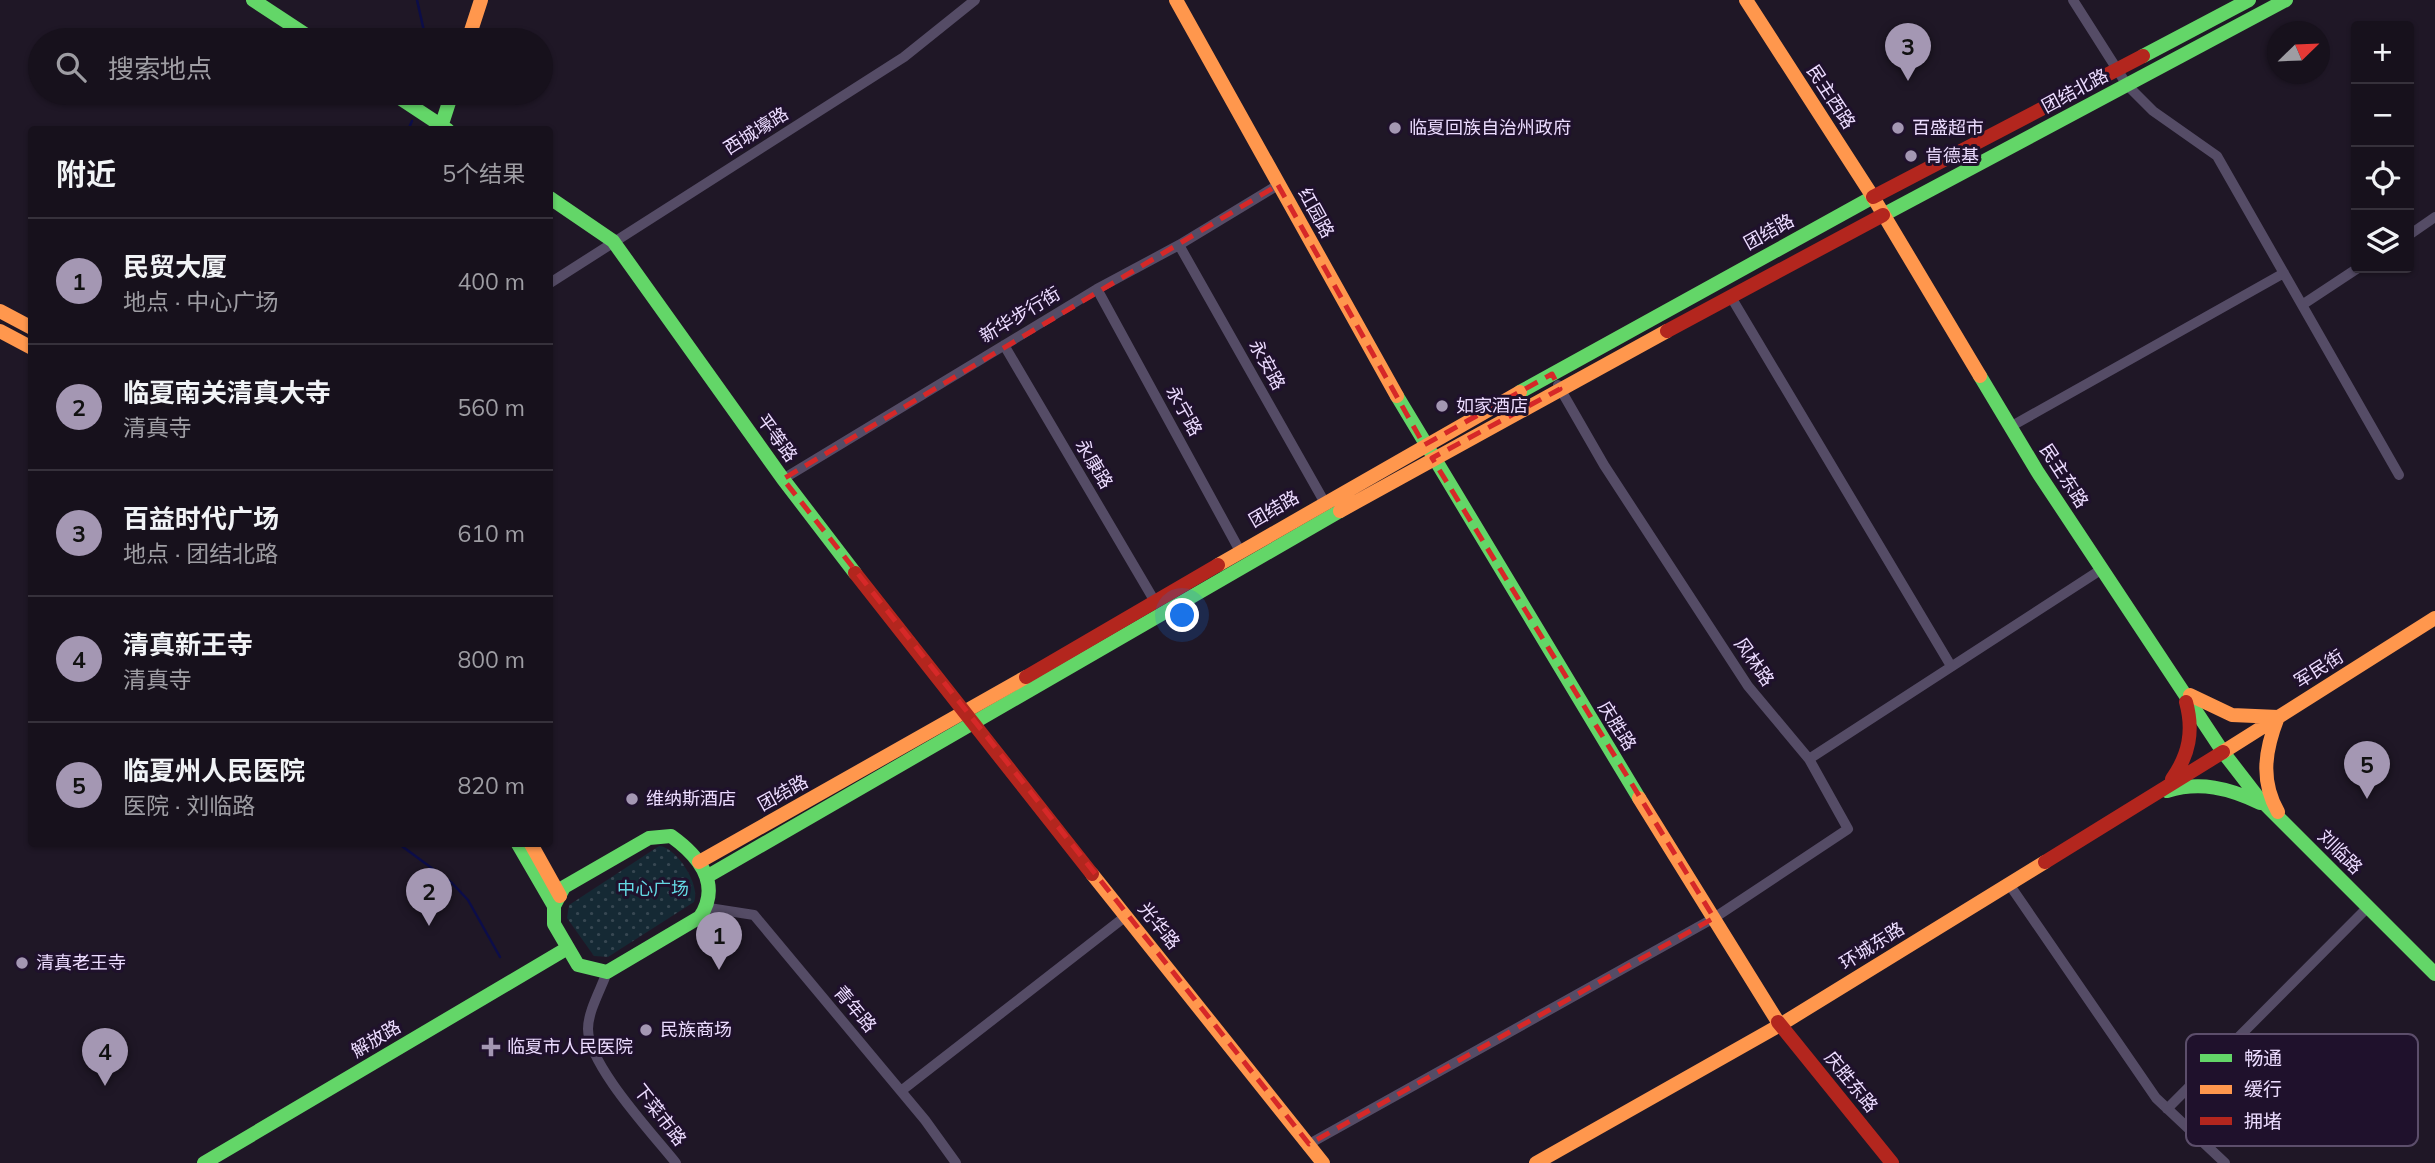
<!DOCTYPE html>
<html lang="zh">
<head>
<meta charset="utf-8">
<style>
  :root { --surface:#17111c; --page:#241f29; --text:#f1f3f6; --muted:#9e9da3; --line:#36313b; --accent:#a497b3 }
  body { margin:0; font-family:Mulish,"Noto Sans SC",sans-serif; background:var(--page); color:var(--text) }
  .controls { position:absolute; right:21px; top:21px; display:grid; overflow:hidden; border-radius:7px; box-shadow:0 2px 5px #0004 }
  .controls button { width:63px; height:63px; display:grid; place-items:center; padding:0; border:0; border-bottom:2px solid var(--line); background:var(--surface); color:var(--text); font:35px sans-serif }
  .compass { position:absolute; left:2267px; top:21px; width:63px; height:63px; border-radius:50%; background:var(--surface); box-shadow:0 2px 5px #0004; rotate:67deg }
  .you { position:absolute; left:1183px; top:616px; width:24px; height:24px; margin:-18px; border:5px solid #fff; border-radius:50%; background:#1a73e8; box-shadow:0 0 0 10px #1a73e833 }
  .badge { display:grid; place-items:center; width:46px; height:46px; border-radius:50%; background:var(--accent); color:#111; font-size:23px; font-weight:700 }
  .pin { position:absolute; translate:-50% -58px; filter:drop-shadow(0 2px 4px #0008) }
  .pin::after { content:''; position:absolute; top:37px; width:24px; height:21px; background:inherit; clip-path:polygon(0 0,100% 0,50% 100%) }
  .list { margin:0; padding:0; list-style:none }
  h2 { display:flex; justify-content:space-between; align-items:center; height:91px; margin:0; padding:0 28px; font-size:30px }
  h2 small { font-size:23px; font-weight:400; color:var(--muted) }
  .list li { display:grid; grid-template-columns:46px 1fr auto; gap:21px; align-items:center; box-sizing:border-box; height:126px; padding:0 28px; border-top:2px solid var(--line) }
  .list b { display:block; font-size:26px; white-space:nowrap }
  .list p { margin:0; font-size:23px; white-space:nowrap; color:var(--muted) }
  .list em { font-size:23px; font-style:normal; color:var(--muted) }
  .icon { flex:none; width:38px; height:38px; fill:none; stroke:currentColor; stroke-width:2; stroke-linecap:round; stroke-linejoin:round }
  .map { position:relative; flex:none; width:2435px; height:1163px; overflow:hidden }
  .search { position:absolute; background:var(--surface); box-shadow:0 2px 5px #0004; left:28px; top:28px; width:525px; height:77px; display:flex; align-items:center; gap:18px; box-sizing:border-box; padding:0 24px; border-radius:38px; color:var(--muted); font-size:26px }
  .panel { position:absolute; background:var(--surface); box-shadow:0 2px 5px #0004; left:28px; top:126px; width:525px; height:721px; border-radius:7px }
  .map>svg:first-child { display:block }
  .park { fill:url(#park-dots) }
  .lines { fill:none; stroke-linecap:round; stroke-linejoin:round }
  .stream { stroke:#0c0d49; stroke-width:2.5 }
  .street { stroke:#554c66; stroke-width:10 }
  .fast { stroke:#63d668; stroke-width:14 }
  .slow { stroke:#ff974d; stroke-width:14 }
  .jam { stroke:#b3261e; stroke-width:14 }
  .marked { fill:none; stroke:#d62828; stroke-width:5; stroke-dasharray:14 9; stroke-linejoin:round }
  .poi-dot { fill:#a497b3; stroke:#1f112c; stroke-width:2.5 }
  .labels { text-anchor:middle; stroke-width:6; stroke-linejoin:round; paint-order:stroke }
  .street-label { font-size:18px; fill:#ecdcff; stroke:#1f112c }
  .poi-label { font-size:18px; fill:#ecdcff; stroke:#1f112c; text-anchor:start }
  .park-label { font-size:18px; fill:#64d8e3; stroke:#1f112c }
  .key { fill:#1f112c; stroke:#5c4e6b; stroke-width:2 }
  .key-label { font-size:19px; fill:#ecdcff }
</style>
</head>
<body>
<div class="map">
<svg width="2435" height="1163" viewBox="0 0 2435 1163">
  <defs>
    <pattern id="park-dots" width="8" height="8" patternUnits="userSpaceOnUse" patternTransform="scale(1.75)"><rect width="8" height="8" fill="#152934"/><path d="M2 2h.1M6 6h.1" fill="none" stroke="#374752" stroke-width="1.8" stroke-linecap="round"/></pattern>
  </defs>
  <rect width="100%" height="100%" fill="#1f1726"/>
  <!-- park -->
  <path class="park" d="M659 846C677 847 701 886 694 902L608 957 594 956 567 918 569 905Z"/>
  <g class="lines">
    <!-- stream -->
    <path class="stream" d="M417 0 426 40
      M408 130 412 121
      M399 844 452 883 468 900 500 957"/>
    <!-- street -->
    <path class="street" d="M2073 0 2127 85 2153 111 2217 156 2399 475
      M2409 235 2435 217
      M1179 245 1325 503
      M550 283 904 57 975 0
      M1097 289 1240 551
      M1731 297 1951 666
      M2302 305 2358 268
      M1004 345 1154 600
      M2010 427 2284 273
      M783 479 1097 289 1179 245 1278 185
      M1809 759 2102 569
      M2009 884 2156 1098 2225 1163
      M709 908 754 915 925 1120 956 1163
      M607 972C601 989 588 1011 588 1029 588 1065 653 1134 676 1163
      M901 1091 1126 916
      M2167 1109 2368 907
      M1309 1144 1714 918 1848 829 1809 759 1748 686 1604 465 1558 385"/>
    <!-- fast -->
    <path class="fast" d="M253 0 314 40
      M2143 56 2249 0
      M392 93 448 130
      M440 130 452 93
      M550 198 613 241 783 479 855 573
      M1883 215 2286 0
      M1980 376 2037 471 2223 752 2257 796 2435 974
      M1520 392 1873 197
      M1397 396 1639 798
      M2167 791C2200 781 2229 788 2260 803
      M671 836C699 856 722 884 700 917L607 972 578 965 554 924V906L564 887 649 838Z
      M518 844 554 906
      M708 876 1340 511
      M204 1163 566 949"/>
    <!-- slow -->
    <path class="slow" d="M1176 0 1397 396
      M1746 0 1873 197 1980 376
      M468 40 481 0
      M0 311 32 328
      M0 331 32 348
      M1340 511 1667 331
      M1218 565 1520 392
      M2190 695 2232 715 2278 717C2265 750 2260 780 2278 812
      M2223 752 2435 618
      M1639 798 1778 1022
      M531 844 560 896
      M699 862 1026 677
      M1092 874 1323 1163
      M1536 1163 1780 1025 2045 862"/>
    <!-- jam -->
    <path class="jam" d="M1873 197 2143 56
      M1667 331 1883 215
      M855 573 1092 874
      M1026 677 1218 565
      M2172 779C2189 755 2194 731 2186 702
      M2045 862 2223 752
      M1778 1022 1892 1163"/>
  </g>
  <!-- marked area -->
  <path class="marked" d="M1278 185 1424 445 1552 374 1560 389 1432 458 1714 918 1309 1144 783 479Z"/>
  <!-- markers -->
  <g class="poi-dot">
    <circle cx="1395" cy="128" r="7"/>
    <circle cx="1898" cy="128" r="7"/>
    <circle cx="1911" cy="156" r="7"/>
    <circle cx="1442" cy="406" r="7"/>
    <circle cx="632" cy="799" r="7"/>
    <circle cx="22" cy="963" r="7"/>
    <circle cx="646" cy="1030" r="7"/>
    <path d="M487.5 1036.5h7v7h7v7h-7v7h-7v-7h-7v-7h7z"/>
  </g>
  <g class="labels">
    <!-- street labels -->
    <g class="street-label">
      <text transform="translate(2075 91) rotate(-28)" y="6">团结北路</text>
      <text transform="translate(1831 97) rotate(57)" y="6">民主西路</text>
      <text transform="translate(756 131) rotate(-32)" y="6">西城壕路</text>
      <text transform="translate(1316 213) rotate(61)" y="6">红园路</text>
      <text transform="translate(1769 232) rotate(-29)" y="6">团结路</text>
      <text transform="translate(1020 315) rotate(-31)" y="6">新华步行街</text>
      <text transform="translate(1267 365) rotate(61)" y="6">永安路</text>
      <text transform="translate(1184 411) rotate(61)" y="6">永宁路</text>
      <text transform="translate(777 438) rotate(54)" y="6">平等路</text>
      <text transform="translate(1094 464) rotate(59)" y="6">永康路</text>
      <text transform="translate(2064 476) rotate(57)" y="6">民主东路</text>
      <text transform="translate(1274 509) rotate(-30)" y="6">团结路</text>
      <text transform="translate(1754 662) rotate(55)" y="6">风林路</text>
      <text transform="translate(2319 669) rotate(-32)" y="6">军民街</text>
      <text transform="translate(1617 726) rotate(58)" y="6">庆胜路</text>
      <text transform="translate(783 793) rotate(-29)" y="6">团结路</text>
      <text transform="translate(2340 852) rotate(45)" y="6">刘临路</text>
      <text transform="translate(1159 926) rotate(51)" y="6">光华路</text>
      <text transform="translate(1872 946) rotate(-32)" y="6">环城东路</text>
      <text transform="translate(855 1009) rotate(50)" y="6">青年路</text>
      <text transform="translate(376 1039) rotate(-31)" y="6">解放路</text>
      <text transform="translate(1851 1082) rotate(51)" y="6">庆胜东路</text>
      <text transform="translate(660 1115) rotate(52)" y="6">下菜市路</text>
    </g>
    <!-- poi labels -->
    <g class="poi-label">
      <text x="1409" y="134">临夏回族自治州政府</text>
      <text x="1912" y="134">百盛超市</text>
      <text x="1925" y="162">肯德基</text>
      <text x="1456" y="412">如家酒店</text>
      <text x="646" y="805">维纳斯酒店</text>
      <text x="36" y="969">清真老王寺</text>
      <text x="660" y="1036">民族商场</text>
      <text x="507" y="1053">临夏市人民医院</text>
    </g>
    <!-- park labels -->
    <g class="park-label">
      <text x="653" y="895">中心广场</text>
    </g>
  </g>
  <!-- legend -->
  <rect x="2186" y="1034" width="232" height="112" rx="10" class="key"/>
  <rect x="2200" y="1054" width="32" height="8" fill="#63d668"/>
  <rect x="2200" y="1085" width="32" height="9" fill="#ff974d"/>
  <rect x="2200" y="1117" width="32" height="8" fill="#b3261e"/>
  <g class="key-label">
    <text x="2244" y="1065">畅通</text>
    <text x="2244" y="1096">缓行</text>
    <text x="2244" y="1128">拥堵</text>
  </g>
</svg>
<div class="controls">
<button>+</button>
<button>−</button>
<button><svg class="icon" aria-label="locate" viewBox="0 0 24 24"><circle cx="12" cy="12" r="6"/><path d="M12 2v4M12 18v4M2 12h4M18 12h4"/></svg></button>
<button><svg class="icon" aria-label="layers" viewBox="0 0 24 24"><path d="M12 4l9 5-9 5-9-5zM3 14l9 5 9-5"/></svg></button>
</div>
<svg class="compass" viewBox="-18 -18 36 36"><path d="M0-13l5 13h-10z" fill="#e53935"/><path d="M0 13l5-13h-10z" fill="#9e9da3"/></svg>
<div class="you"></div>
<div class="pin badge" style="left:719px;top:970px">1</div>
<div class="pin badge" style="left:429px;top:926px">2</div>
<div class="pin badge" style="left:1908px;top:81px">3</div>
<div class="pin badge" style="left:105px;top:1086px">4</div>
<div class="pin badge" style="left:2367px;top:799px">5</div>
<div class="search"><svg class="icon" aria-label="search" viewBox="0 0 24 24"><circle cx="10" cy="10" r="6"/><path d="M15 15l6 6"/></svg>搜索地点</div>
<section class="panel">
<h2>附近<small>5个结果</small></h2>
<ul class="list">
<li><span class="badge">1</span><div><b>民贸大厦</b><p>地点 · 中心广场</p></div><em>400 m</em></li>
<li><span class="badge">2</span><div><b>临夏南关清真大寺</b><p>清真寺</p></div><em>560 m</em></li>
<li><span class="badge">3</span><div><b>百益时代广场</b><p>地点 · 团结北路</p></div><em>610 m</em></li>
<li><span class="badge">4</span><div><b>清真新王寺</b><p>清真寺</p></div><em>800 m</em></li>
<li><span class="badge">5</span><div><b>临夏州人民医院</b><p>医院 · 刘临路</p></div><em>820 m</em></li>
</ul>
</section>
</div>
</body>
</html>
